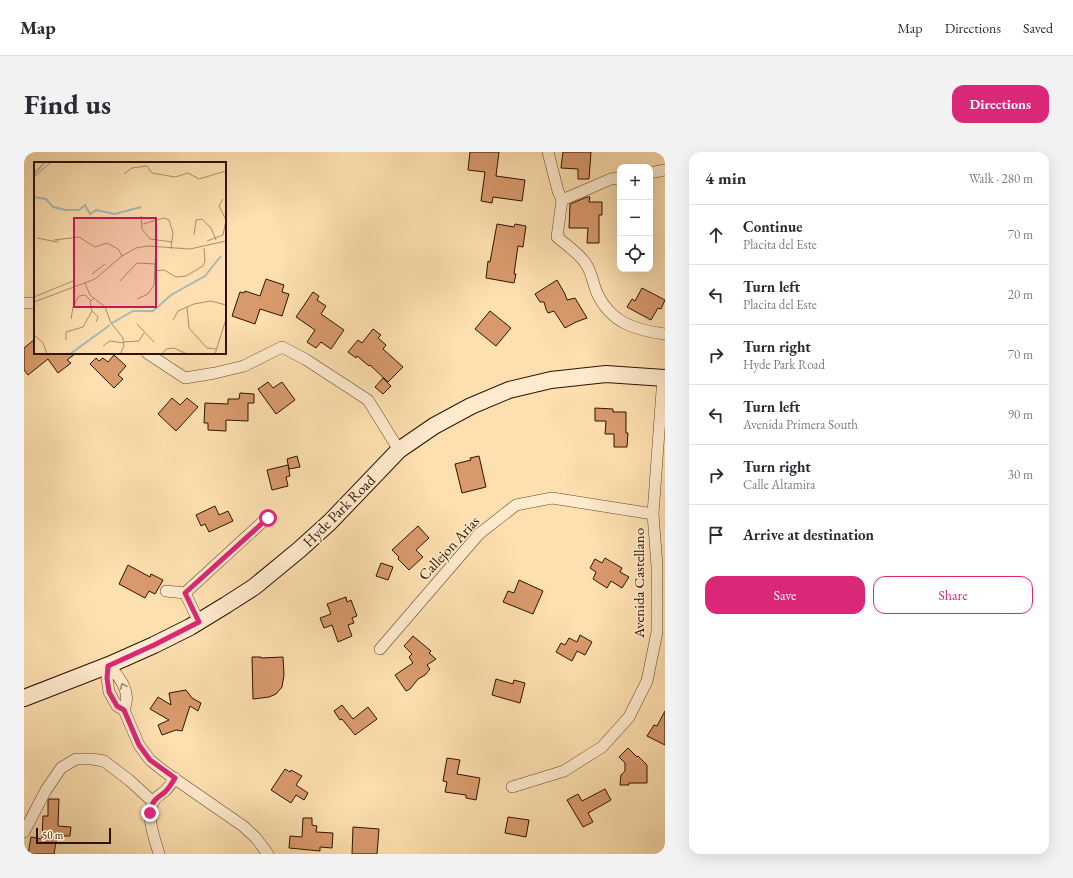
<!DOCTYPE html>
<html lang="en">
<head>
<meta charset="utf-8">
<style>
  :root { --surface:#fff; --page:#f2f2f3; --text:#2b2b33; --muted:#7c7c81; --line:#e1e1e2; --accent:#db2777 }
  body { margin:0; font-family:"EB Garamond",serif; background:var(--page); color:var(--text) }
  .controls { position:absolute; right:12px; top:12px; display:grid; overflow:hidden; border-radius:8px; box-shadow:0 4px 16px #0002 }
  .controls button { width:36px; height:36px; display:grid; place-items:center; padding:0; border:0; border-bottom:1px solid var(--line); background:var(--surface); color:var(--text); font:20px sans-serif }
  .scale { position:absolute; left:12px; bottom:10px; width:75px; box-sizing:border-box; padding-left:4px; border:2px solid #2f1200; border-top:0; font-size:11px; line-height:14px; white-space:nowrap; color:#2f1200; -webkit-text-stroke:3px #feeacc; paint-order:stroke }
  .stop { position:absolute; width:12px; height:12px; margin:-9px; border:3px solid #db2777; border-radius:50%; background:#fff }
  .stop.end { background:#db2777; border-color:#fff; box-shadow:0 1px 4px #0008 }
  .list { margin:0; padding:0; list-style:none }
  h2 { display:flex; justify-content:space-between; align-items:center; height:52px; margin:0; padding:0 16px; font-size:17px }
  h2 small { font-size:13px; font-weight:400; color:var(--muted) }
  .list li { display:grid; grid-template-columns:26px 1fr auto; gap:12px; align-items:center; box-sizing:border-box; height:60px; padding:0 16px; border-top:1px solid var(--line) }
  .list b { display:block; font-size:15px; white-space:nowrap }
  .list p { margin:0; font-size:13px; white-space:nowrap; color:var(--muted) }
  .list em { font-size:13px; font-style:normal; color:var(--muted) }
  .actions { display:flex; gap:8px; padding:12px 16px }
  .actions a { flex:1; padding:9px 0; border:1px solid var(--accent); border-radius:12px; text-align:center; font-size:14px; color:var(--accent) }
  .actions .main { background:var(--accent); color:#fff }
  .icon { flex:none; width:22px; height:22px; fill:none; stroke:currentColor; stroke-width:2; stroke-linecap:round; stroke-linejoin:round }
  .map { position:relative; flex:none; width:641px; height:702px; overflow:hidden; border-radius:12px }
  header { display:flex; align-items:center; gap:24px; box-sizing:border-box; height:56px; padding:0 20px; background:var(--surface); border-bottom:1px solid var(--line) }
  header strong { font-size:19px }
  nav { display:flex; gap:22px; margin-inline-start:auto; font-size:14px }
  .intro { display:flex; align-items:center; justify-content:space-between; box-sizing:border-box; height:96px; padding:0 24px }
  h1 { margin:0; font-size:28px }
  .button { padding:10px 18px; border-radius:12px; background:var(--accent); color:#fff; font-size:14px; font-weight:700 }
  main { display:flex; gap:24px; padding:0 24px }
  aside { flex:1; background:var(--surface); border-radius:12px; box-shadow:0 4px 16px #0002 }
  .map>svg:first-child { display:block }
  .building { fill:#d89a6d; stroke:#2f1200 }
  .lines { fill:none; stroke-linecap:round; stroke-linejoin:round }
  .minor-casing { stroke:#62452c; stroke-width:12 }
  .secondary-casing { stroke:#2f1200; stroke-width:18 }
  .minor { stroke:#feeacc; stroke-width:11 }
  .secondary { stroke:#feeacc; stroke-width:16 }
  .oneway { stroke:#a18970 }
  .route { stroke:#db2777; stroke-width:5 }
  .labels { text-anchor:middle; stroke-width:3.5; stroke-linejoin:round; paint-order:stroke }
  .street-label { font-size:15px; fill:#2f1200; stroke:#feeacc }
  .inset-river { fill:none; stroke:#a5b9b7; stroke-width:2 }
  .inset-road { fill:none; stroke:#ab8d6a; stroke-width:1 }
  .view { fill:#c2185b; fill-opacity:0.15; stroke:#c2185b; stroke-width:2 }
  .inset-edge { fill:none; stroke:#2f1200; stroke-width:2 }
</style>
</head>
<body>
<header>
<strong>Map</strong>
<nav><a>Map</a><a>Directions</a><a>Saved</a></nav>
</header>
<div class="intro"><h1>Find us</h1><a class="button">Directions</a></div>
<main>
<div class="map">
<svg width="641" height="702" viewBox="0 0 641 702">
  <rect width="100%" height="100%" fill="#fddfb0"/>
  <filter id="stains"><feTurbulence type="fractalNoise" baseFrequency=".005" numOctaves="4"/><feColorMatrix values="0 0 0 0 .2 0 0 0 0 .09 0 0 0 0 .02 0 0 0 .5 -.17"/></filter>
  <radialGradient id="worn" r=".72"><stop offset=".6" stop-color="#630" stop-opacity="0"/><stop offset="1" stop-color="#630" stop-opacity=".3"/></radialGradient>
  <!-- building -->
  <path class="building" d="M446 0H475L472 24 501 28 498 49 469 45 468 51 457 49 461 20 444 18Z
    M539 0H567L565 27H554V17L537 16Z
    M563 45H566L565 50H578V63H575V91H563L564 76H545L546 52Z
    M473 72 490 75 491 72 502 74 499 95 494 94 490 122H492L490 131 462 126 464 109 466 110Z
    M242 127 260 133 258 140 265 142 258 164 236 157 231 172 208 164 216 140 220 141 221 139 236 144Z
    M533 128 541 142 543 148 551 146 563 166 552 170 541 176 530 159 524 161 522 157 520 150H516L511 142Z
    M618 136 641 148 637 157 634 156 627 168 603 155 608 147 611 149Z
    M289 140 295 144 293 148 302 154 297 162 320 178 307 197 297 190 292 196 283 190 291 178 272 165Z
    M466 159 487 176 472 194 451 177Z
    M349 177 357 183 354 186 362 193 359 197 379 215 364 230 346 213 345 214 333 204 332 206 324 200 334 188 338 191Z
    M11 187V201H52L43 208 47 211 34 221 24 207 4 223 0 218V196Z
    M90 203 102 214 94 223 99 227 90 236 66 212 72 206 75 209 79 206 84 210Z
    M359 226 367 234 359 242 351 235Z
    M244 230 249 236 258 230 271 248 252 262 234 237Z
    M216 241 230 242V251H224V269L202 268V279L184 278V271H180L181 251 204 252V247H215Z
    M148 246 156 253 163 246 174 255 152 279 134 262Z
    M571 256 589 257V260H602V281H604L603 295H590V282H581L582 269H571Z
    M273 304 276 315 265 317 263 307Z
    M455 304 462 335 438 341 431 312 447 308 446 306Z
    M264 313 266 324 262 325 264 334 248 338 243 318Z
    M191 354 195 363 204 359 209 369 185 380 181 372 177 374 172 363Z
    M394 374 405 386 392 398 399 405 385 418 374 407 375 405 368 398Z
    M581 406 598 416 596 420 605 425 598 436 587 429 583 436 569 427 572 420 566 416 571 407 578 411Z
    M357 411 369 415 364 428 352 424Z
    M104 413 126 425 127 422 139 428 131 442 125 439 121 446 95 432Z
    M495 428 519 439 509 462 479 450 484 439 490 441Z
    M322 445 323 450 327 448 333 464 328 466 330 471 324 473 328 484 314 490 308 473 300 476 296 466 307 462 303 452Z
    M556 483 568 490 561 503 553 499 548 509 532 500 537 491 541 493 545 486 553 490Z
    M389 484 407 499 405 501 412 507 403 513 406 517 401 523 394 527 386 537 382 539 371 523 389 511 385 505 388 502 380 494Z
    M228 505H237V506L259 505 260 523 258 535 252 542 245 545 229 547Z
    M472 527 489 532 490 528 501 531 496 551 468 543Z
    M162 538 168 546 177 551 174 559 166 554 158 579 152 578 138 583 134 573 145 568 126 557 134 545 147 553 145 541Z
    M318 553 329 567 344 555 353 567 331 583 318 567 316 568 310 559Z
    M641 559V593L623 584 630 573 633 574Z
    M604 596 613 605 614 604 623 613V631H605V633H596L597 623 601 619V611L595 605Z
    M423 606 436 608 433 622 456 626 452 648 442 646V643L421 640 423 630 419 629Z
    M261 617 266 620 267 618 278 624 272 633 284 641 280 648 272 643 267 651 247 638Z
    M581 637 587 648 564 661 569 670 559 675 543 648 554 642 558 649Z
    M25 647H35L34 674 47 675 46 684H33L30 702H4L7 685 18 687 19 664H24V649Z
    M484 665 505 668 502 685 481 681Z
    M279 666H288V673L293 674 292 680 309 681 308 696 296 695V699L265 696 266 684 278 685Z
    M329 675 355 677 353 702H328Z"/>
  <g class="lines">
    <!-- minor casing -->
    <g class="minor-casing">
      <path id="minor" d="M524 0 534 39 538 48 533 85C542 93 555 101 562 112 568 121 569 132 573 141 587 171 611 178 641 182
        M626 21 641 18
        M538 48 587 27 596 26
        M0 151H11
        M123 201 161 226 191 221 220 214 258 195 281 207 344 248 375 298
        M142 439 161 441 244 365
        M161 441 175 470
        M356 497 455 382 492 353 528 346 629 362
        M85 513 83 526 85 540 93 554 100 558 115 593 126 608 141 620 219 674 232 686 244 702
        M85 513C96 526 108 540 100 558
        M488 635 540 619 578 595 605 565 623 529 633 480V414L629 362 639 225
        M0 680 22 638 37 616 52 607H68L80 609 105 628 129 650
        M135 702C131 687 121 664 130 649 132 645 137 642 141 639 145 635 148 630 151 626"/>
    </g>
    <!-- secondary casing -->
    <g class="secondary-casing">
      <path id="secondary" d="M0 546 85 513 130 493 166 475 202 453 230 435 275 398 306 370 375 298 410 274 447 254 485 238 527 228 582 222 641 226"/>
    </g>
    <!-- minor -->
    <use href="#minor" class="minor"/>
    <!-- secondary -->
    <use href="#secondary" class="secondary"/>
  </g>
  <!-- one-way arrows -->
  <defs><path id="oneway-chevron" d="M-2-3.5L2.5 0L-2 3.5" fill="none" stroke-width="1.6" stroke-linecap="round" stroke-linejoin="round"/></defs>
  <use class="oneway" href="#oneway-chevron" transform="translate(99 534) rotate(-114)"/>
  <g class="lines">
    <!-- route -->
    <path class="route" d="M126 661C128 648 132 647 141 640 145 636 148 631 151 626L126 608 115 593 100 558 93 554 85 540 83 526 84 514 130 493 175 470 161 441 244 366"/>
  </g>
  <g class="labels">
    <!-- street labels -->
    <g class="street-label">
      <text transform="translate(315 359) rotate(-45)" y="5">Hyde Park Road</text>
      <text transform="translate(425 396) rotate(-47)" y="5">Callejon Arias</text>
      <text transform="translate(615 431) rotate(-90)" y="5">Avenida Castellano</text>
    </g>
  </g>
  <!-- overview -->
  <g transform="translate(10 10)">
    <rect width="192" height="192" fill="#fddfb0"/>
    <path class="inset-river" d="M0 12 11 0M0 35 12 37 19 45 32 48H45L51 43 56 52 62 48 81 52 107 45M78 161 99 149H119L137 133 171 114 187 94M36 192 76 163"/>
    <path class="inset-road" d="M90 12 98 6 113 4 118 11 141 15 154 11 165 17 192 9M0 15 17 0M107 54 108 67 116 77 138 80M109 62 130 56 135 58 139 71 137 87M160 73 162 58 168 57 177 66 182 78M3 76 23 80 26 77M20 78 45 75 61 85 73 81 84 87 88 94M173 79 189 73 192 58 185 44 189 37M121 109 130 108 142 115 152 114 169 104 171 99 170 86M58 112 71 102M86 119 103 101 121 102M51 121 56 133 71 145 77 161 89 176 90 184 86 192M0 135 39 119M103 137 114 132 120 123 122 84M0 140 61 117 88 94 102 86 114 84 156 87 192 79M153 145 155 166 173 186 182 187M58 149 64 155 62 160M37 157 39 145 45 134 51 133 57 139M139 158 144 149 160 142 177 139 192 143M103 162 120 180M0 173 9 181 13 192M32 178V170L49 165 58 149 56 140 60 136M90 180 105 179 110 171M69 184 76 179 90 181M128 192 132 187 140 186 153 192M181 192 192 157"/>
    <path class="view" d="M40 56H122V145H40Z"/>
    <rect width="192" height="192" class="inset-edge"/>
  </g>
  <rect width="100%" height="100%" filter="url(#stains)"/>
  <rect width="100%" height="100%" fill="url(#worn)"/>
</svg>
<div class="controls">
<button>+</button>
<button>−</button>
<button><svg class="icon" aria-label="locate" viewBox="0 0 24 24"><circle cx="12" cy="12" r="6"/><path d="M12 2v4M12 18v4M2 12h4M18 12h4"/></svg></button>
</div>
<div class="scale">50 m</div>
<div class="stop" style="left:244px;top:366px"></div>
<div class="stop end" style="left:126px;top:661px"></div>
</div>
<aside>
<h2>4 min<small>Walk · 280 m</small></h2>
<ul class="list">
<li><svg class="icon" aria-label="ahead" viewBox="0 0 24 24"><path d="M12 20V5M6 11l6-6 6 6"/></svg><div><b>Continue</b><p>Placita del Este</p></div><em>70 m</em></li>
<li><svg class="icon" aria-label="left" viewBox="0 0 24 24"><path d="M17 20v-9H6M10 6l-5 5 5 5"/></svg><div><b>Turn left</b><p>Placita del Este</p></div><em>20 m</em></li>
<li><svg class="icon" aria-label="right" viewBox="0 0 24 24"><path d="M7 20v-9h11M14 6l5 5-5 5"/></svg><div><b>Turn right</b><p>Hyde Park Road</p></div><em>70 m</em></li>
<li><svg class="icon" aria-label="left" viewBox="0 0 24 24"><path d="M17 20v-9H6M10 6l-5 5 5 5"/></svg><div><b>Turn left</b><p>Avenida Primera South</p></div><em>90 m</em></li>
<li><svg class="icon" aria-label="right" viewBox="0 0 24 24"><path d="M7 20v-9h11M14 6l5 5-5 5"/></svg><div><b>Turn right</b><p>Calle Altamira</p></div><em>30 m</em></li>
<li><svg class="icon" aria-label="arrive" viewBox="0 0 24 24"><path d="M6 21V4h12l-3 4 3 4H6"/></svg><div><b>Arrive at destination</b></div></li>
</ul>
<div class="actions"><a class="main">Save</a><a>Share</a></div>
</aside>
</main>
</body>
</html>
